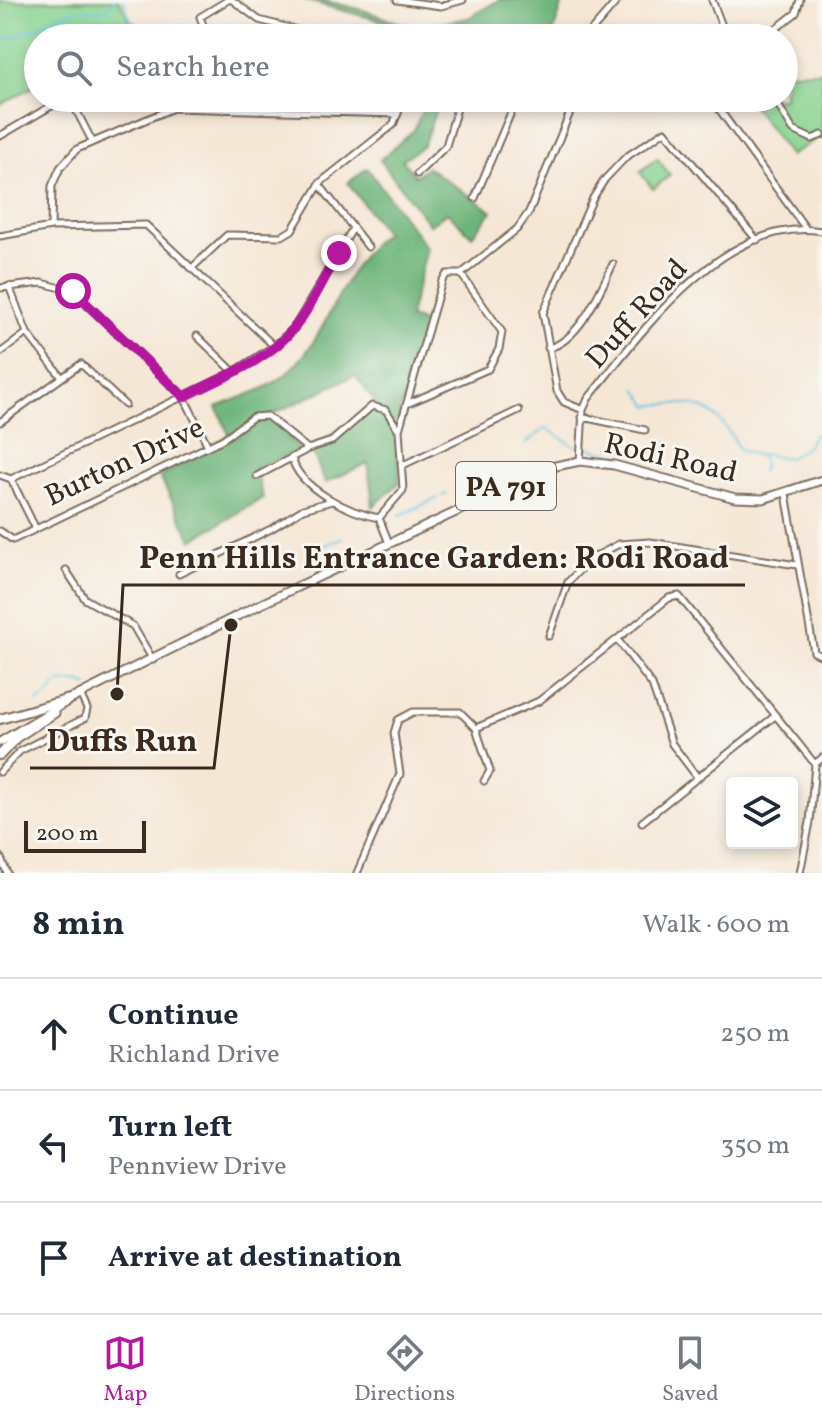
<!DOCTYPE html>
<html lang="en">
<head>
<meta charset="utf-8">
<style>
  :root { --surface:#fff; --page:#f6f6f7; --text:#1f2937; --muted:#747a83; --line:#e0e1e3; --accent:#b5179e }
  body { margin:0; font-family:Vollkorn,serif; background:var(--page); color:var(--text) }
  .controls { position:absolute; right:24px; bottom:24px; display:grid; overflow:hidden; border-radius:8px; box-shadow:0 4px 12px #0003 }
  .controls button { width:72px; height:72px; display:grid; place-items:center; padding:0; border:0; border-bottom:2px solid var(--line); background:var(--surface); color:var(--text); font:40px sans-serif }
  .scale { position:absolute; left:24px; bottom:20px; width:122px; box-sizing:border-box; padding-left:8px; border:4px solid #3b2a1e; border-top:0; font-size:22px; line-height:28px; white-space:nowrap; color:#3b2a1e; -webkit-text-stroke:6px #f6f6f2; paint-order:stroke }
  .stop { position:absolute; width:24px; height:24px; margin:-18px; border:6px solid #b5179e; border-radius:50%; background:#fff }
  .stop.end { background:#b5179e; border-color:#fff; box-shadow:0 2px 8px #0008 }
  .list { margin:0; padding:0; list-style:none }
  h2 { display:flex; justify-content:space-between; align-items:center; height:104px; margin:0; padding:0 32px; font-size:34px }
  h2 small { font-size:26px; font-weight:400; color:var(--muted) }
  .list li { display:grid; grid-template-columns:52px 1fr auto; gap:24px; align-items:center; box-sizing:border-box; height:112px; padding:0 32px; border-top:2px solid var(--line) }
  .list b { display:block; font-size:30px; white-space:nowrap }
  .list p { margin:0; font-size:26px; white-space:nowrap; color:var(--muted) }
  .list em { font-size:26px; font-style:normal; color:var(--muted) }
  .icon { flex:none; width:44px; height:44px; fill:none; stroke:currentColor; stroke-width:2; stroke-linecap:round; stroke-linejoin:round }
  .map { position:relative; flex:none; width:822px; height:873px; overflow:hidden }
  .search { position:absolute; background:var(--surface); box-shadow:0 4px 12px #0003; left:24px; right:24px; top:24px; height:88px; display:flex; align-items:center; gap:20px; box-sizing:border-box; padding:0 28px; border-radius:44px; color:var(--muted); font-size:30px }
  .sheet { height:440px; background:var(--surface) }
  nav { display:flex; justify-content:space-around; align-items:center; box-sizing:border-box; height:112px; border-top:2px solid var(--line); background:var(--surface); font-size:22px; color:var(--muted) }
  nav a { display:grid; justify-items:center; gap:4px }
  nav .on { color:var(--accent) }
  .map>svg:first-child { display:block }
  .green { fill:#89d390; stroke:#627e57; stroke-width:2 }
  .forest { fill:#6eb57a; stroke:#54704c; stroke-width:2 }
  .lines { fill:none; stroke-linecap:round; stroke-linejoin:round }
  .stream { stroke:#63c5e1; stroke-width:2 }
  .minor-casing { stroke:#7c6c5e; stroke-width:9 }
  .major-casing { stroke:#7c6c5e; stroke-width:11 }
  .highway-casing { stroke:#7c6c5e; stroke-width:12 }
  .minor { stroke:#fff; stroke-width:5 }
  .major { stroke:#fff; stroke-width:7 }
  .highway { stroke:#fff; stroke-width:8 }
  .route { stroke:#b5179e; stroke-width:10 }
  .labels { text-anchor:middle; stroke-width:6; stroke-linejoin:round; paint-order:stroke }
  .shield { fill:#f6f6f2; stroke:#73675e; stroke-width:2 }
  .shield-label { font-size:28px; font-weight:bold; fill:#3b2a1e }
  .street-label { font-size:30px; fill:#3b2a1e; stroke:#f6f6f2 }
  .leader { fill:none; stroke:#3b2a1e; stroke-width:3 }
  .callout-dot { fill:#3b2a1e; stroke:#f6f6f2; stroke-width:3 }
  .callout-label { font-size:32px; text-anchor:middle; font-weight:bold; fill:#3b2a1e; stroke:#f6f6f2; stroke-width:6; stroke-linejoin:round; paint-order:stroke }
</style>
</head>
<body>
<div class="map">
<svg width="822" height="873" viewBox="0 0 822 873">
  <rect width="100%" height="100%" fill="#f6f6f2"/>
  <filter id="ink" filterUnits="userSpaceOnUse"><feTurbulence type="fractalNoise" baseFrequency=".0125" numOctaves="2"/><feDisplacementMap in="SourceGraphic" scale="16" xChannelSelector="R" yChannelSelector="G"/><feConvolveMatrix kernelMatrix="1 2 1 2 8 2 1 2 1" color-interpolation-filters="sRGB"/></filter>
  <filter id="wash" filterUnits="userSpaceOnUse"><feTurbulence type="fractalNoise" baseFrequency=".006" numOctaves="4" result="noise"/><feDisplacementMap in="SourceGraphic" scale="32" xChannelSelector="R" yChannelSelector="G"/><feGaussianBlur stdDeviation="1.8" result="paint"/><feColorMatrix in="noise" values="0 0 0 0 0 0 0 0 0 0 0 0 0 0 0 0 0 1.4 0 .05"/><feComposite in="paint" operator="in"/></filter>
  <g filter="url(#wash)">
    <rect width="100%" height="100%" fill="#f5e7d6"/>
    <!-- green -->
    <path class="green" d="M119 0 138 38H38V84L0 105V1Z
      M822 71V135L790 156 747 98H784V72Z
      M657 158 670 175 653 189 640 172Z"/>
    <!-- forest -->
    <path class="forest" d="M304 0H322L363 10 425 32 426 26 468 18 499 0H564L551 38H445Z
      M428 98H440L423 146 402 160 415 176 427 167 492 211 472 236 447 212 430 225 380 160 414 130Z
      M367 168 427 248 409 318 426 323 399 413V483L373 507 368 463 325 483 311 448 377 405 355 375 269 416 301 450 255 467 263 498 192 540 160 477 229 435 217 407C238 398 267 390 285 375 330 338 339 269 385 233L348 183Z"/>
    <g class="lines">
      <!-- stream -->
      <path class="stream" d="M123 0 130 18 147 36
        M79 10H105L114 0
        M0 39 19 35 74 10
        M637 389 649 406C696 399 719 406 739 450L760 456
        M525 444 546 428 576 447
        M585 447 617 455
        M761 472 764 465 761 454 789 458 808 446 813 435H822
        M462 486 466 484
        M442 496 446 494
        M400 515 438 498
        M387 523 388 522
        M320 563 322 546 342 538
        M232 615 237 607
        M37 703 50 694 57 683 78 682 89 686
        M0 730 13 723"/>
    </g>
  </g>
  <g filter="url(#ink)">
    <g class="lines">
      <!-- minor casing -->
      <g class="minor-casing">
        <path id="minor" d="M232 0 259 20 328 38
          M397 0 441 6 463 0
          M712 0 722 26 734 38
          M208 38 200 17 228 0
          M585 38 618 0
          M764 38 796 13 800 0
          M711 98 806 229
          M774 98 793 130 812 139 822 135
          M223 110 226 98
          M0 136 58 102 73 104 92 141
          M417 174 446 146 460 98
          M319 184 368 247
          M475 198 517 98
          M51 227 52 186 60 168 77 149 173 108 398 114
          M0 236 51 227 146 225 274 346
          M194 266 227 235 282 236 292 230 321 182 393 125 404 98
          M461 274 517 229 529 212 576 98
          M9 286 27 333 60 375
          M0 288 42 283 73 291 184 397 207 444
          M197 336 234 372
          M548 348C579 342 600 291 613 264
          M0 353 27 333
          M583 410 564 402 557 391 543 313 593 198 605 179 626 157 665 131 757 240
          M582 417 645 430
          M0 422 81 364 125 405
          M292 458C299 489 351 513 379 518L389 543
          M580 461 583 410 588 399C641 332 725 215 822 231
          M401 466 519 410
          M0 475 11 479 35 527
          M257 476 308 449 332 441 372 406 386 410 398 429
          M11 479 234 372 274 346 294 328 353 228
          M786 494 814 652 822 656
          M379 518 403 490 399 430 442 281 447 274H461L502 332 499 349 488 369 409 403
          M0 531 13 540 223 439 253 417 267 416 308 449
          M66 570 85 599 133 626 153 660
          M179 574 271 529 303 509 332 501
          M549 636 568 582 589 560 619 544 650 542 797 565
          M617 639 652 685 672 744 698 778
          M476 728 539 701 669 598 679 596 815 764
          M0 772 20 751 85 718 87 709 81 696
          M642 822 775 716
          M0 856 7 873
          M357 873 400 774 394 733 398 720 413 712H460L476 728 490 771 484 781
          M800 873 810 822 815 764 822 758"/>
      </g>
      <!-- major casing -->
      <g class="major-casing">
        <path id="major" d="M12 741 55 713
          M0 742 73 698 259 605 551 467 580 461 614 465 735 498 763 499 822 480"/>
      </g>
      <!-- highway casing -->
      <g class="highway-casing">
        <path id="highway" d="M0 719 73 698
          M0 755 15 739"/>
      </g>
      <!-- minor -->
      <use href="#minor" class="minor"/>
      <!-- major -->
      <use href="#major" class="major"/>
      <!-- highway -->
      <use href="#highway" class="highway"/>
    </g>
  </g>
  <g class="lines" filter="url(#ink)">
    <!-- route -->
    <path class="route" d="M73 291 184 397C221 378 268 361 294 328 312 306 324 277 339 253"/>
  </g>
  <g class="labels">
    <!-- shield labels -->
    <rect class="shield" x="456" y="462" width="100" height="48" rx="6"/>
    <g class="shield-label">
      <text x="506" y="496">PA 791</text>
    </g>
    <!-- street labels -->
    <g class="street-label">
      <text transform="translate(636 313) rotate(-48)" y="10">Duff Road</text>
      <text transform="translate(671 457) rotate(13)" y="10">Rodi Road</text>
      <text transform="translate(124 461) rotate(-25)" y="10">Burton Drive</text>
    </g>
  </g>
  <!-- callouts -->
  <path class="leader" d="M117 694L123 585H745M231 625L214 768H30"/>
  <g class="callout-dot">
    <circle cx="117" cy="694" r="8"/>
    <circle cx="231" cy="625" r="8"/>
  </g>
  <g class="callout-label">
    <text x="434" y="568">Penn Hills Entrance Garden: Rodi Road</text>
    <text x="122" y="751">Duffs Run</text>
  </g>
</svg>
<div class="controls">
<button><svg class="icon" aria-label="layers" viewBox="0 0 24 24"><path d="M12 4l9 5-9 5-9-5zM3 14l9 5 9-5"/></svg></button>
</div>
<div class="scale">200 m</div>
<div class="stop" style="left:73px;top:291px"></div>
<div class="stop end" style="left:339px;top:253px"></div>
<div class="search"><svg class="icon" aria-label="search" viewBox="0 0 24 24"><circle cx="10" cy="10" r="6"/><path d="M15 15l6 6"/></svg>Search here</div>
</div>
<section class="sheet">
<h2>8 min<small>Walk · 600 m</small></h2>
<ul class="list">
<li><svg class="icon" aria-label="ahead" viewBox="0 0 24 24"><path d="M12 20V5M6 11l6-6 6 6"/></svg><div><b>Continue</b><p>Richland Drive</p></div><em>250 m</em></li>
<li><svg class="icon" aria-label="left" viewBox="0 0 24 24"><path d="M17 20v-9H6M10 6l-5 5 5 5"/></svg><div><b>Turn left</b><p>Pennview Drive</p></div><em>350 m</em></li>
<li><svg class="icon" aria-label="arrive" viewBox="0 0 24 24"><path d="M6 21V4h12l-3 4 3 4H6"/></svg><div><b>Arrive at destination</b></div></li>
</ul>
</section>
<nav>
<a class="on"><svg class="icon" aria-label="map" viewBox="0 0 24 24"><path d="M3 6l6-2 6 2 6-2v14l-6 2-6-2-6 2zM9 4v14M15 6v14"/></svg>Map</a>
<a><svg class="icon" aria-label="directions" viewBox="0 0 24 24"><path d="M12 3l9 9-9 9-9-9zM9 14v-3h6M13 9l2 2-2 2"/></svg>Directions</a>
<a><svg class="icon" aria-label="saved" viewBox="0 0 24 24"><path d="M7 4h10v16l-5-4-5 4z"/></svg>Saved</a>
</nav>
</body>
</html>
